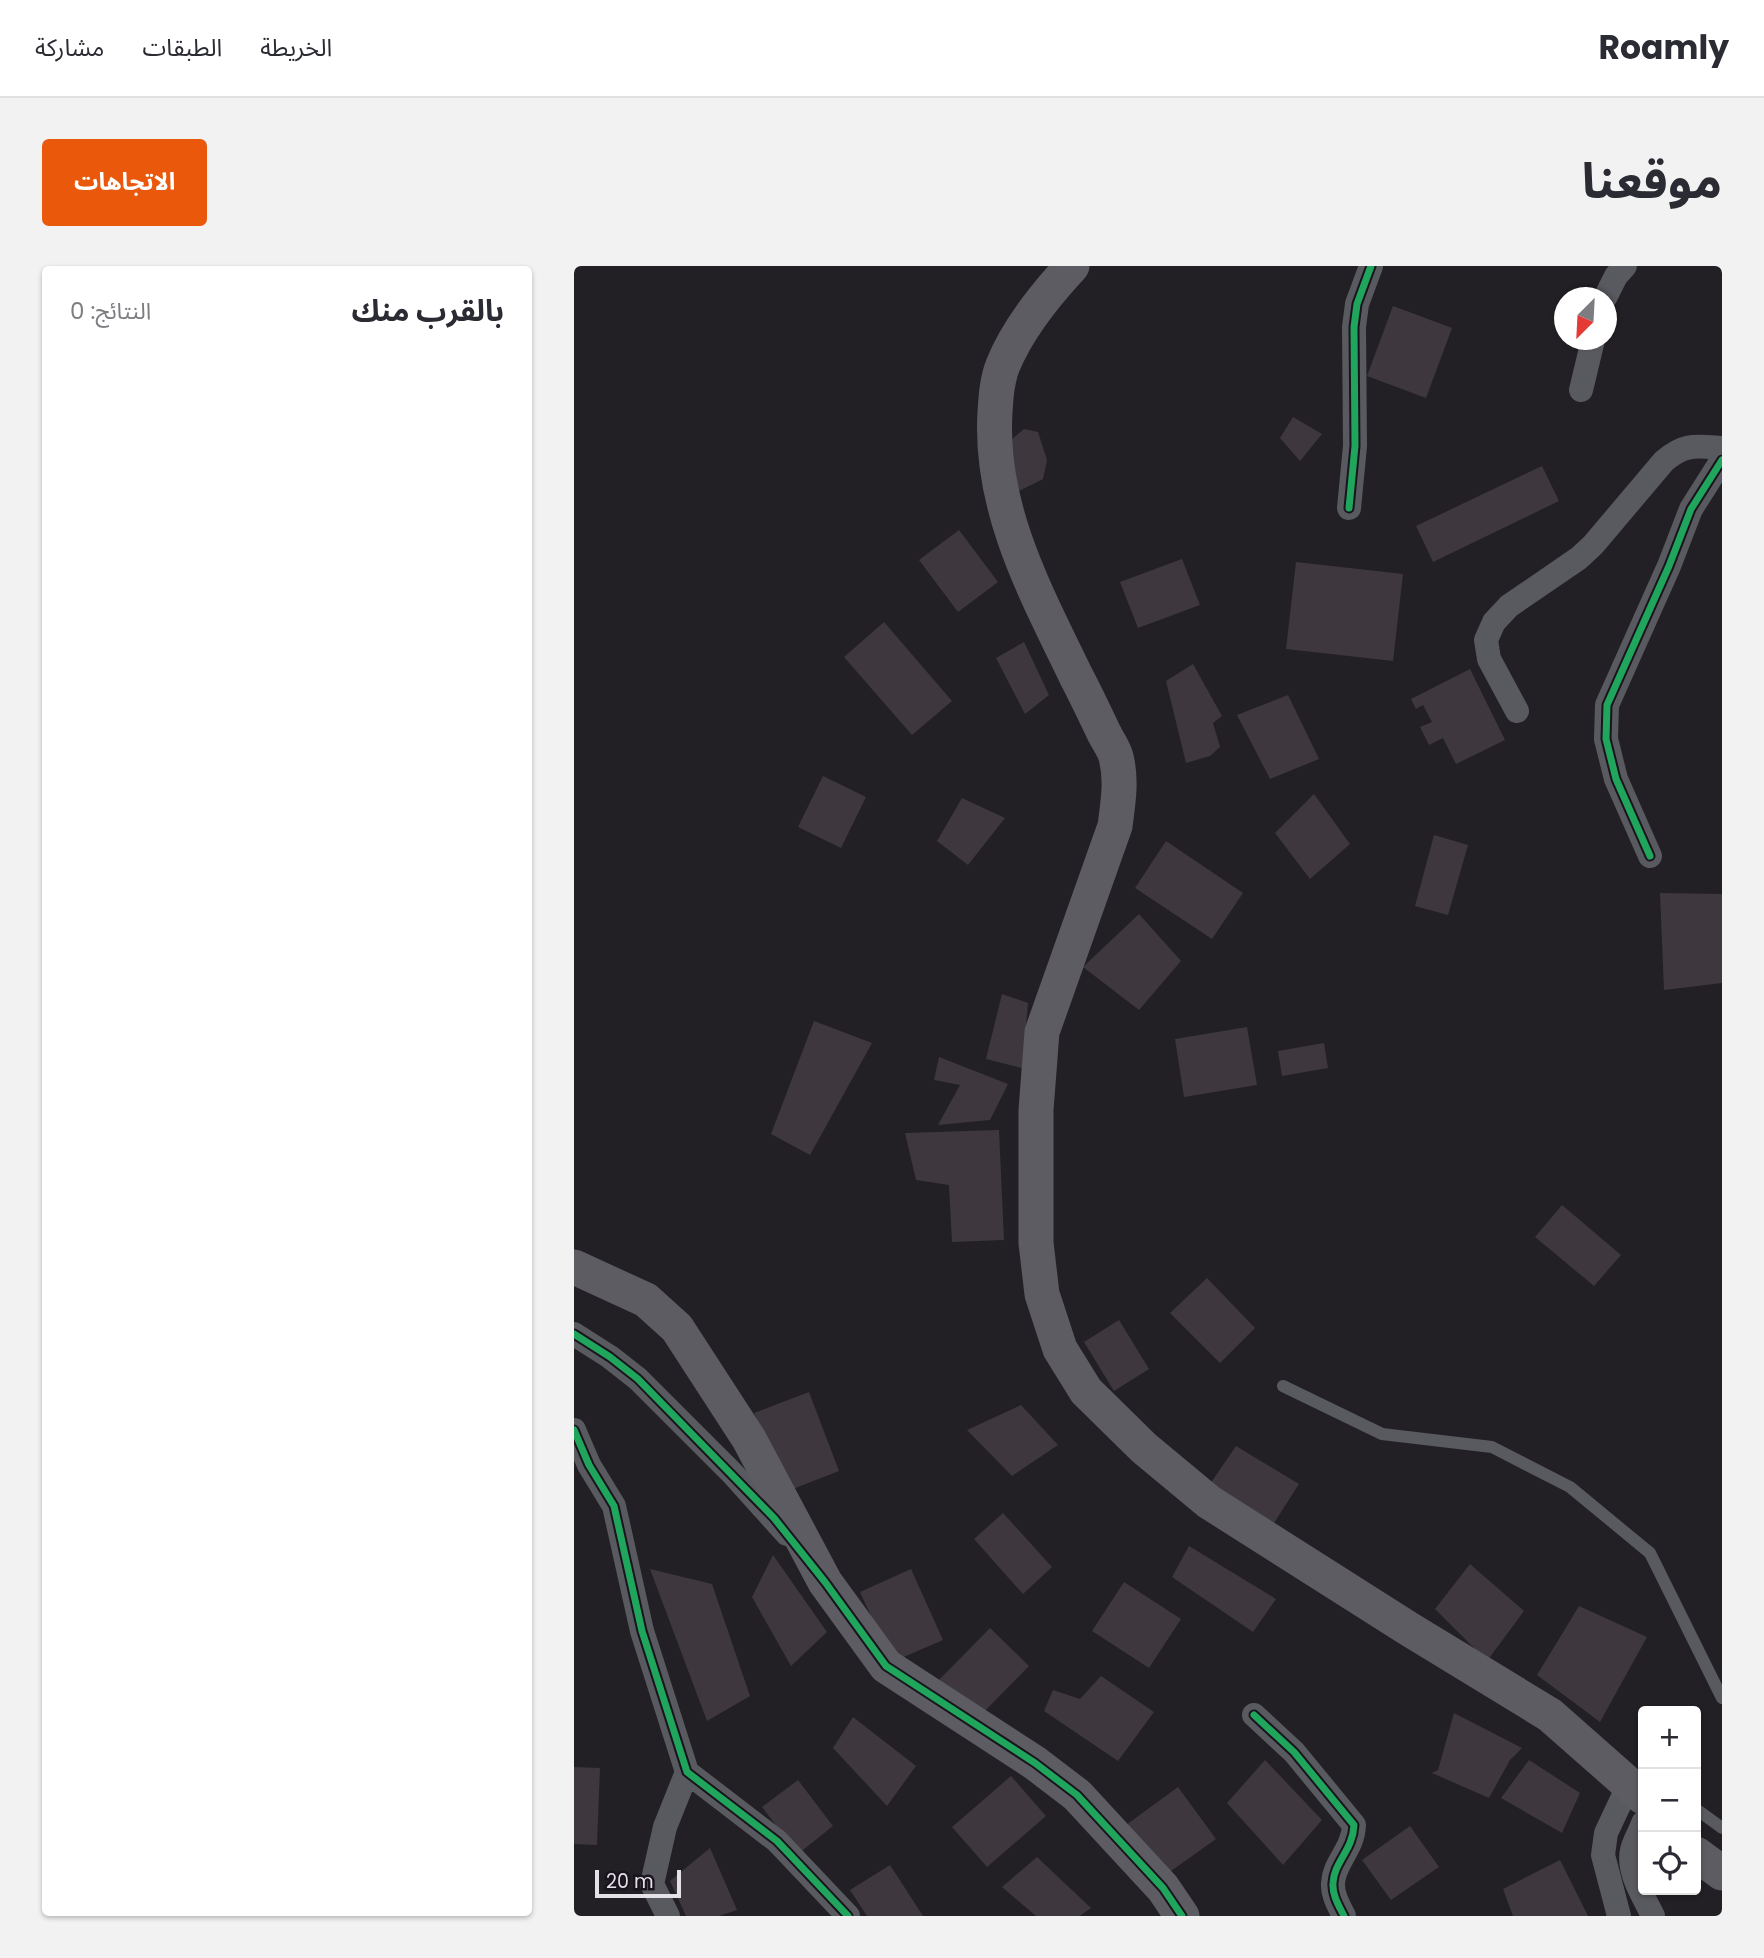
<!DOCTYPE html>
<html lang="ar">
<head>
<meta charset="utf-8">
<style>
  :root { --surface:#fff; --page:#f2f2f3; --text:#2b2b33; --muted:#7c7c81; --line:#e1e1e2; --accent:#ea580c }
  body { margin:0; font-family:Poppins,"Noto Sans Arabic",sans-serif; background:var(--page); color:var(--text); direction:rtl }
  .controls { position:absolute; right:21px; bottom:21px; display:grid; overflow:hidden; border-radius:7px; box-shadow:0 2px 5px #0004 }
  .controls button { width:63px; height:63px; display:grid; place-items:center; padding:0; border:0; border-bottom:2px solid var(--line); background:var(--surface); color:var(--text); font:35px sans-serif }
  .compass { position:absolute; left:980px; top:21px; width:63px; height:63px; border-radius:50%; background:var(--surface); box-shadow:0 2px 5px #0004; rotate:204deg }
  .scale { position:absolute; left:21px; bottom:18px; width:86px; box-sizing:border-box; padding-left:7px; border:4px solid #e4e1e7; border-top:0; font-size:19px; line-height:24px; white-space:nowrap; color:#e4e1e7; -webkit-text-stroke:5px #19141d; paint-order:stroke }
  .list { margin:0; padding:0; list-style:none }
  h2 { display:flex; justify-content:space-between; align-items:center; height:91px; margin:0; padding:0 28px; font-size:30px }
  h2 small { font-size:23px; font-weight:400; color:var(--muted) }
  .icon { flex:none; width:38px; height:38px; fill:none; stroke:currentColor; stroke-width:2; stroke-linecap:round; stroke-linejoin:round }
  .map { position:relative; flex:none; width:1148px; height:1650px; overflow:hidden; direction:ltr; border-radius:7px }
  header { display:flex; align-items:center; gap:42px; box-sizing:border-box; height:98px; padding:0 35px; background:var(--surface); border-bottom:2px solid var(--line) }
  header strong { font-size:33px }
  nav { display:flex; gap:38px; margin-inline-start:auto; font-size:24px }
  .intro { display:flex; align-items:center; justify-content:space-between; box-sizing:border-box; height:168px; padding:0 42px }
  h1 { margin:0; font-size:49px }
  .button { padding:18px 32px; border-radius:7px; background:var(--accent); color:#fff; font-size:24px; font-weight:700 }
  main { display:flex; gap:42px; padding:0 42px }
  aside { flex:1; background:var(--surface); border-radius:7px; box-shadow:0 2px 5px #0004 }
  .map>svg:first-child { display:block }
  .building { fill:#3e373e }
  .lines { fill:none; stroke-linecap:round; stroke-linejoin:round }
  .lane { stroke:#595a60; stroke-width:12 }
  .street { stroke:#595a60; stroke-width:24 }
  .secondary { stroke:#5d5c63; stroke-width:35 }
  .cycleway-casing { stroke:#19141d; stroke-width:11 }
  .cycleway { stroke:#20a55d; stroke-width:7 }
</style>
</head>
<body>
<header>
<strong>Roamly</strong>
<nav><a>الخريطة</a><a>الطبقات</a><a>مشاركة</a></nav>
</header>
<div class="intro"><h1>موقعنا</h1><a class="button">الاتجاهات</a></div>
<main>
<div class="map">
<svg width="1148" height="1650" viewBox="0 0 1148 1650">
  <rect width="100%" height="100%" fill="#222024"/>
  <!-- building -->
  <path class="building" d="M819 40 878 62 852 132 793 110Z
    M719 151 748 168 726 195 706 172Z
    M450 163 464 166 473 194 469 213 443 226 437 174Z
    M968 200 985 235 859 296 842 260Z
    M385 264 424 316 384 346 345 294Z
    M608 293 626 339 564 362 546 316Z
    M722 296 829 308 819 395 712 383Z
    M310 356 378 435 338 469 270 391Z
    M450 376 475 429 451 448 422 392Z
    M619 398 648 450 639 457 646 481 636 490 612 497 592 415Z
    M896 403 931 474 882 498 869 472 855 479 846 461 858 456 849 439 842 443 837 433Z
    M714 429 745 493 696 513 663 449Z
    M249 510 292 531 267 582 224 561Z
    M740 528 776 578 736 613 701 567Z
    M388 532 431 552 394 599 363 575Z
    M860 569 894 579 874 649 841 640Z
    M592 575 669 627 638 673 561 622Z
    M1086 627 1148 628V717L1090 724Z
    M565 648 607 695 565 744 509 701Z
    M428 728 454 737 448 802 412 793Z
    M240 755 298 777 236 889 197 868Z
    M673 761 683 819 610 831 601 773Z
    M750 777 754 802 708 810 704 785Z
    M365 791 434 818 416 854 364 859 386 819 360 814Z
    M425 864 430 974 378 976 375 919 342 914 331 867Z
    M988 939 1047 989 1020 1020 961 971Z
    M633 1012 681 1062 646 1097 596 1047Z
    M545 1054 575 1103 540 1125 510 1076Z
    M235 1126 265 1205 211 1226 180 1147Z
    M447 1139 484 1179 438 1210 393 1164Z
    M662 1180 725 1218 700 1257 634 1221Z
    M429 1247 478 1301 449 1328 400 1273Z
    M615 1280 702 1333 679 1366 598 1311Z
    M199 1289 253 1366 217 1400 178 1331Z
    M896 1298 950 1345 913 1395 861 1343Z
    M76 1303 138 1318 176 1430 133 1455Z
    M337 1303 369 1374 318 1396 286 1326Z
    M550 1316 607 1353 575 1402 518 1365Z
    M1005 1340 1073 1371 1026 1456 963 1409Z
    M416 1362 455 1400 404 1452 365 1414Z
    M527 1410 580 1446 544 1495 470 1445 479 1424 506 1433Z
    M880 1447 948 1482 936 1494 915 1532 858 1507 864 1504Z
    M279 1451 342 1500 313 1540 259 1482Z
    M691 1494 748 1554 709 1599 653 1537Z
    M955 1494 1006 1527 988 1567 927 1532Z
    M0 1501 26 1502 23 1579 0 1578Z
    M437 1510 472 1550 413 1601 378 1561Z
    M224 1514 259 1560 224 1588 188 1541Z
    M604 1521 642 1573 590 1610 552 1559Z
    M836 1560 865 1601 817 1634 788 1594Z
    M136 1582 163 1644 145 1650H112L96 1615Z
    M463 1591 517 1642 506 1650H462L428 1621Z
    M986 1594 1014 1650H939L929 1623Z
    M316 1599 349 1650H293L276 1624Z"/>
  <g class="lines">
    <!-- lane -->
    <path class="lane" d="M709 1120 808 1168 918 1181 996 1221 1076 1287 1148 1432
      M1122 1543 1148 1562"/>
    <!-- street -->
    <path class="street" d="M1031 32 1042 10 1051 0
      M1007 124 1019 74
      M775 242 781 180 780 61 783 38 797 0
      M943 445 915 393 912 374 920 356 935 340 1005 292 1019 279 1090 195C1111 177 1122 180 1148 182
      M1076 590 1042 513 1032 473 1033 439 1095 300 1117 243 1148 194
      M0 1068 36 1091 64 1113 158 1207 213 1268
      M0 1164 15 1199 40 1240 68 1365 113 1506 203 1575 274 1650
      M680 1449 720 1486 780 1559C779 1584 760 1596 759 1617 758 1629 765 1640 770 1650
      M1069 1557C1066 1566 1060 1575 1058 1584 1053 1606 1070 1631 1079 1650
      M94 1650 78 1618 91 1561 113 1506
      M1045 1650 1029 1589 1032 1567 1055 1518"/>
    <!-- secondary -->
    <path class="secondary" d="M498 0C471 29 444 62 429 99 423 114 422 130 421 146 415 242 462 327 502 410 512 429 521 448 530 467 534 475 540 483 542 491 548 514 544 537 541 560L468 766 462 844V977L468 1028 486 1083 512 1125 570 1182 635 1236 835 1363 976 1449 1069 1531
      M0 1001 72 1034 103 1062 175 1173 251 1316 312 1400 461 1497 503 1529 589 1622 608 1650
      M1122 1588 1148 1607"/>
    <!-- cycleway casing -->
    <g class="cycleway-casing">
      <path id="cycleway" d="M775 242 781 180 780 61 783 38 797 0
        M1076 590 1042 513 1032 473 1033 439 1095 300 1117 243 1148 194
        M0 1068 36 1091 64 1113 200 1252 251 1316 312 1400 461 1497 503 1529 589 1622 608 1650
        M0 1164 15 1199 40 1240 68 1365 113 1506 203 1575 274 1650
        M680 1449 720 1486 780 1559C779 1584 760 1596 759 1617 758 1629 765 1640 770 1650"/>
    </g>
    <!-- cycleway -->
    <use href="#cycleway" class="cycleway"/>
  </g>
</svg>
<div class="controls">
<button>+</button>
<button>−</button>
<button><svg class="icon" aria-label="locate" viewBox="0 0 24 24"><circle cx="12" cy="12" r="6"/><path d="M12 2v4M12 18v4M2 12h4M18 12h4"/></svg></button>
</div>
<svg class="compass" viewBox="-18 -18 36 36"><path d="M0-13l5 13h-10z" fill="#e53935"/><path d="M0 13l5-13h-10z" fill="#7c7c81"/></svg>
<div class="scale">20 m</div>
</div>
<aside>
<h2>بالقرب منك<small>النتائج: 0</small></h2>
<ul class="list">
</ul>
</aside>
</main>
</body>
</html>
